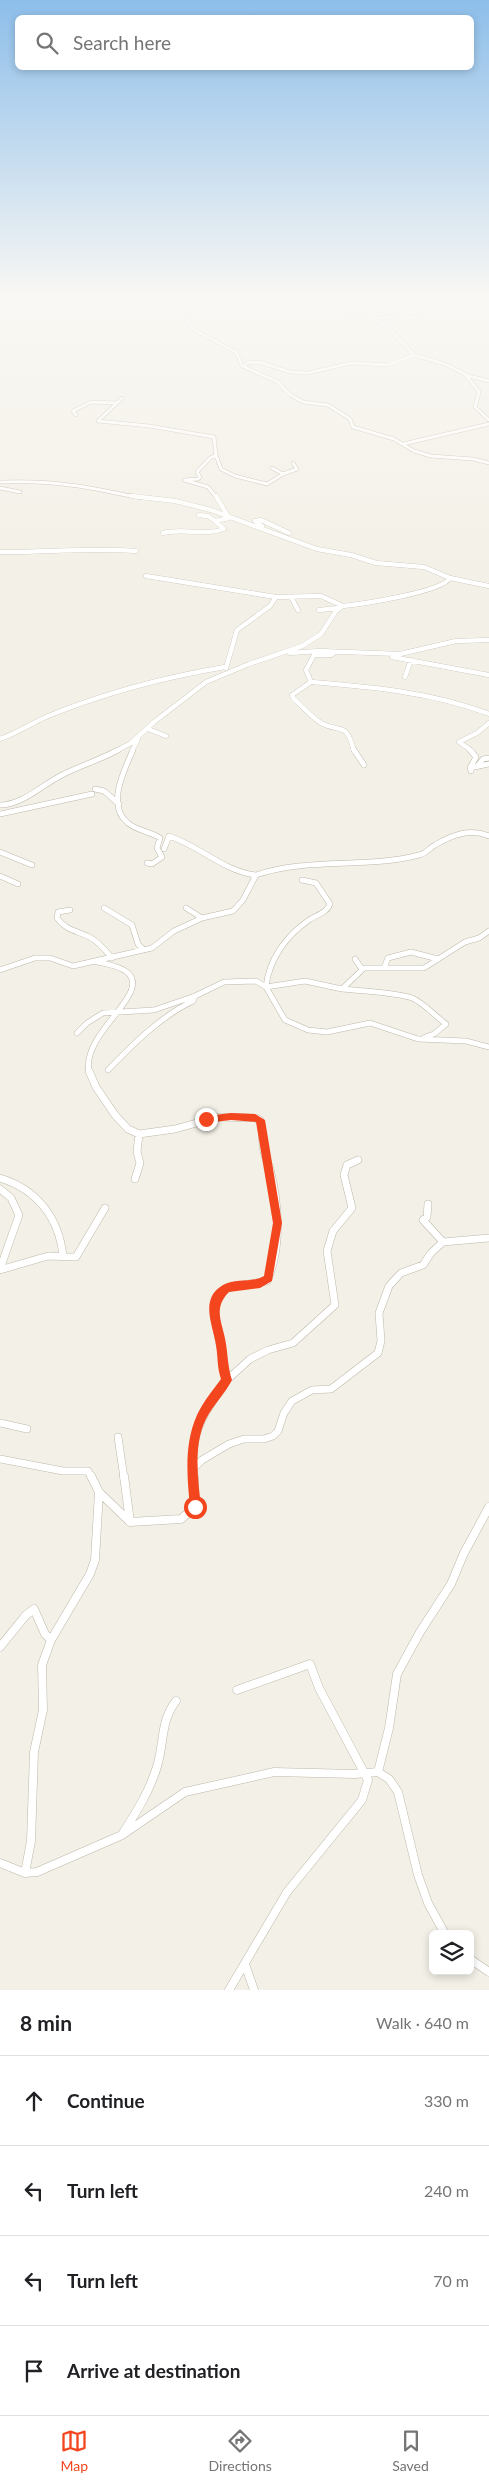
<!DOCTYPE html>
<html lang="en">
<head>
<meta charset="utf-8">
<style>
  :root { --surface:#fff; --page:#f2f2f2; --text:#202124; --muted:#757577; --line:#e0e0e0; --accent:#f3461e }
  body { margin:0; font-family:Lato,sans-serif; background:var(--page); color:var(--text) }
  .controls { position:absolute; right:15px; bottom:15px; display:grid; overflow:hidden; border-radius:8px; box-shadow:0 2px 8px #0003 }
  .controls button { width:45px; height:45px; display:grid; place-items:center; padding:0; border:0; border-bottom:1px solid var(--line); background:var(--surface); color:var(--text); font:25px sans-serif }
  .stop { position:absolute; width:15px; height:15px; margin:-11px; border:4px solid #f3461e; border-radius:50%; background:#fff }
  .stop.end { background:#f3461e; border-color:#fff; box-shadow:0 1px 5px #0008 }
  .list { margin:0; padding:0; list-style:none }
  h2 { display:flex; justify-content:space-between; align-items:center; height:65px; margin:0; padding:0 20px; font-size:21px }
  h2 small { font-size:16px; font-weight:400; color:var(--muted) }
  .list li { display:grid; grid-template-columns:32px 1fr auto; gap:15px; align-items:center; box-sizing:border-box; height:90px; padding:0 20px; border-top:1px solid var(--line) }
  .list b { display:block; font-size:19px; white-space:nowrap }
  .list em { font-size:16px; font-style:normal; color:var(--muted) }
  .icon { flex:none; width:28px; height:28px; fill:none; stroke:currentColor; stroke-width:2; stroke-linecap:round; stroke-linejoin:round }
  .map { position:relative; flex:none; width:489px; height:1990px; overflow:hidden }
  .search { position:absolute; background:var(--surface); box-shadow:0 2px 8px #0003; left:15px; right:15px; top:15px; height:55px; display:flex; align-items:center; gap:12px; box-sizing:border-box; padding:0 18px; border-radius:8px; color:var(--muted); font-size:19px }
  .sheet { height:425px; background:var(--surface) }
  nav { display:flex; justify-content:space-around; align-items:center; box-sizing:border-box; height:70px; border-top:1px solid var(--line); background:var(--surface); font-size:14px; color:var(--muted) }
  nav a { display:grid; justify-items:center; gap:2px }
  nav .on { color:var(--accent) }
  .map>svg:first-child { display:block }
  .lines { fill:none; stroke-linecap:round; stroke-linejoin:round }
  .street-far4-casing { stroke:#beb8aa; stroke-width:4 }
  .street-far3-casing { stroke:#beb8aa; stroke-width:5 }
  .street-far2-casing { stroke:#beb8aa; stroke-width:6 }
  .street-far1-casing { stroke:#beb8aa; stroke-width:8 }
  .street-casing { stroke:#beb8aa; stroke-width:9 }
  .street-far4 { stroke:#fff; stroke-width:3 }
  .street-far3 { stroke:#fff; stroke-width:4.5 }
  .street-far2 { stroke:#fff; stroke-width:5 }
  .street-far1 { stroke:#fff; stroke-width:7 }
  .street { stroke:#fff; stroke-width:8 }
  .route { fill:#f3461e }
</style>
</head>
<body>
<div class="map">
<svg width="489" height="1990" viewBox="0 0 489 1990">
  <rect width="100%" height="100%" fill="#f3f0e7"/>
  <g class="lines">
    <!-- street-far4 casing -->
    <g class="street-far4-casing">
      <path id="street-far4" d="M239 297 199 300 190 309 186 321 196 331 236 352 242 366 278 382 289 394 303 402 328 405 350 419 353 427 394 439 414 451 431 456 473 459 489 463
        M314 297 316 303 322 307 360 312 388 327 414 355 445 364 469 376 489 381
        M369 297 408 313
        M374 319 422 311
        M245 367 246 363 259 362 290 372 308 373 351 363 388 365 414 355
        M465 374 479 392 475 407 489 420
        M117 403 122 398
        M76 415 73 411 91 402 117 403 98 421
        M98 421 149 426 214 437 216 455 210 458 197 472 200 477 198 479 184 480 208 487 217 498
        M403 444 489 424
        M216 455 221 469 235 476 267 484 283 474 272 468
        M283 474 297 469 293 463
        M0 482C26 481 52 482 78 486 100 489 121 495 144 498
        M0 488 20 492"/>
    </g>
    <!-- street-far3 casing -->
    <g class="street-far3-casing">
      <path id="street-far3" d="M132 496 175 501 211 510 317 549 351 555 376 563 424 567 450 578 489 586
        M199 515 208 516 215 521
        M262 526 255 521 261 520 289 533
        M163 533C184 528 204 536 224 529L215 521 229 518 216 496
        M0 552C45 552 91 548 136 551
        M291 597 298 610
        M343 606C362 604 442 592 450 578
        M319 610 339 608
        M335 652 331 655H314L306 670 311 682C371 687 432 692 489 714
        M290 653 319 651 400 654 456 641 489 640
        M392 657 489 675
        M226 668 237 630 270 606 276 597
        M405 677 411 660
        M311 682 292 695 293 698C302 706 311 717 321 723 341 734 346 720 354 751
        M148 729 166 736
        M0 739C17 733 32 723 48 716 105 693 165 677 225 667
        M116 751 131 743 154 722 206 682 249 664 302 646 321 634 336 611 343 606 321 596 276 597 146 576
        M132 751 138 739
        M472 751 459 742 477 733 489 723"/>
    </g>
    <!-- street-far2 casing -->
    <g class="street-far2-casing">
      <path id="street-far2" d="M133 750C124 770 106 806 128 823 137 831 150 831 160 838L157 848 162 857 152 864 147 863
        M354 750 364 765
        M470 750 476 757 470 768 471 771
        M478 765 483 759 489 758
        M470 768 489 764
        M95 789 104 791 119 804
        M0 805C22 805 42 785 62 775 80 766 99 760 118 750
        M0 814 92 794
        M164 849 169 836C200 846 223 871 256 875
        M0 852 32 865
        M0 876 18 884
        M302 880 316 883 330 904C327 913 316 915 309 920 286 936 269 959 266 987L305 981 342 989 364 968H424L465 942 479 938 489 931
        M104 908 132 925 138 944 143 949
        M186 908 202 918
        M70 910 58 912 57 918C66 931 79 931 91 938 100 943 106 951 112 958
        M355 959 362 969
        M384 968 388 958 411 952 438 959
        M0 970 35 958H50L73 966 152 948 174 931 202 918 233 911 243 900 256 875C308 857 366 869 419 855 426 854 429 848 435 845 452 835 470 828 489 836
        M342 989C361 991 395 992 412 998 424 1003 435 1016 446 1024L434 1034 425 1037
        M77 1033 87 1023 103 1013 154 1010 195 996 224 982 256 981 266 987 285 1020 308 1030 327 1032 370 1023 418 1039 466 1041 489 1047
        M108 1070C132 1045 161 1016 193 1001L195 996
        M89 1072C81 1032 153 994 127 972 118 965 105 964 94 961"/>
    </g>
    <!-- street-far1 casing -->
    <g class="street-far1-casing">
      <path id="street-far1" d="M89 1071 96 1087 115 1115 128 1129 139 1134 175 1129 218 1117 255 1118 260 1120C264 1130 261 1140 264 1151 265 1157 268 1163 270 1169 279 1204 282 1248 267 1281L229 1287 221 1292 216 1299 214 1315 227 1380C203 1415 189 1433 194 1478
        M0 1178C37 1189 59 1218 63 1256
        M135 1179 140 1163 137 1152 139 1134
        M0 1189 11 1198 19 1215 0 1269
        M428 1204 427 1217 423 1220 443 1242
        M0 1270 48 1256 76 1257 105 1208
        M227 1380 250 1359 268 1350 293 1343 335 1305 327 1251 333 1231 352 1208 344 1175 347 1165 358 1160
        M0 1423 27 1429
        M118 1437 124 1478
        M0 1459 63 1471H88L92 1478
        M192 1470 202 1460 229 1444 244 1439H264L273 1436 278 1431 284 1413 292 1401 312 1390 331 1389 378 1353 381 1341 379 1313 389 1286 401 1273 423 1265 431 1253 443 1242 489 1238"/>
    </g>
    <!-- street casing -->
    <g class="street-casing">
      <path id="street" d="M91 1476 99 1492
        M124 1476 130 1522
        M0 1647 26 1615 34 1609 45 1634 51 1640
        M378 1772 389 1728 397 1674 420 1632 451 1584 464 1553 489 1507
        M123 1833C137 1811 151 1789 158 1763 164 1741 161 1720 176 1701
        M0 1863 25 1873 37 1872 122 1835 185 1792 274 1772 355 1774 378 1772 389 1779 398 1792 418 1875 428 1903 445 1934
        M25 1873 31 1841 34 1752 43 1710 42 1665 51 1640 90 1574 95 1560 99 1492 130 1522 181 1519 195 1507 194 1476
        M470 1959 489 1972
        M245 1964 254 1990
        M229 1990 287 1892 362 1800 368 1780 319 1688 310 1664 237 1690"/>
    </g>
    <!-- street-far4 -->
    <use href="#street-far4" class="street-far4"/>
    <!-- street-far3 -->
    <use href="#street-far3" class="street-far3"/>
    <!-- street-far2 -->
    <use href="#street-far2" class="street-far2"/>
    <!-- street-far1 -->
    <use href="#street-far1" class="street-far1"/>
    <!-- street -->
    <use href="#street" class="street"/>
  </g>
  <!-- sky -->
  <linearGradient id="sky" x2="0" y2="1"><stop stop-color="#8dbeea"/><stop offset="0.52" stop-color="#faf8f4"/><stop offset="1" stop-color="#faf8f4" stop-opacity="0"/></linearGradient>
  <rect width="489" height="575" fill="url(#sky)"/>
  <!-- route -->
  <path class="route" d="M231 1113 255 1114 265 1120 282 1223 272 1281 260 1288 229 1292C212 1309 223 1323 226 1344 228 1357 228 1368 232 1380 225 1394 213 1405 206 1419 193 1445 198 1479 201 1507L195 1512 190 1507C187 1476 184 1444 197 1415 203 1402 213 1390 221 1379 217 1368 218 1357 216 1345 213 1325 199 1299 223 1285 236 1278 252 1283 264 1276L273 1223 256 1122 231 1120 206 1123 201 1119 206 1116Z"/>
</svg>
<div class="controls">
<button><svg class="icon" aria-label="layers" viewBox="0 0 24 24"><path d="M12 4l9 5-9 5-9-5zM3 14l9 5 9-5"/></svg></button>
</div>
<div class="stop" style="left:195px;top:1507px"></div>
<div class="stop end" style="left:206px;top:1119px"></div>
<div class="search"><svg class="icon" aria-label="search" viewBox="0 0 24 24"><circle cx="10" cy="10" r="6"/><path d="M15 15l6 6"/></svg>Search here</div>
</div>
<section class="sheet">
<h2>8 min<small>Walk · 640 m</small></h2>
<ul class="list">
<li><svg class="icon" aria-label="ahead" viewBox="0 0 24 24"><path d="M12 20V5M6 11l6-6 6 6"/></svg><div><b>Continue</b></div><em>330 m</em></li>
<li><svg class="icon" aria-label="left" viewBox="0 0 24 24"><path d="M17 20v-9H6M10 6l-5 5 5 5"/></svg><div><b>Turn left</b></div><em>240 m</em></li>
<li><svg class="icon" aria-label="left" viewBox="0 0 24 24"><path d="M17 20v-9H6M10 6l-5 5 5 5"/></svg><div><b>Turn left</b></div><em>70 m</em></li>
<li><svg class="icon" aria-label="arrive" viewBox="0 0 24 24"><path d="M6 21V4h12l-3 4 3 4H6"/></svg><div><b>Arrive at destination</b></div></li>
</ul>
</section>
<nav>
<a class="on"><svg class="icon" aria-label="map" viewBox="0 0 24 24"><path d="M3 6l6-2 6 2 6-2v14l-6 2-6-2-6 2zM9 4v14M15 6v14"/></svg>Map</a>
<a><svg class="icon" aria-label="directions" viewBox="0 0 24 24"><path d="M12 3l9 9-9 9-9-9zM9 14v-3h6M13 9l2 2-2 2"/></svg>Directions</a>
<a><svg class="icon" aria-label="saved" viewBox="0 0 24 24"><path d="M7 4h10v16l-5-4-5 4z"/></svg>Saved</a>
</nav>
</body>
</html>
